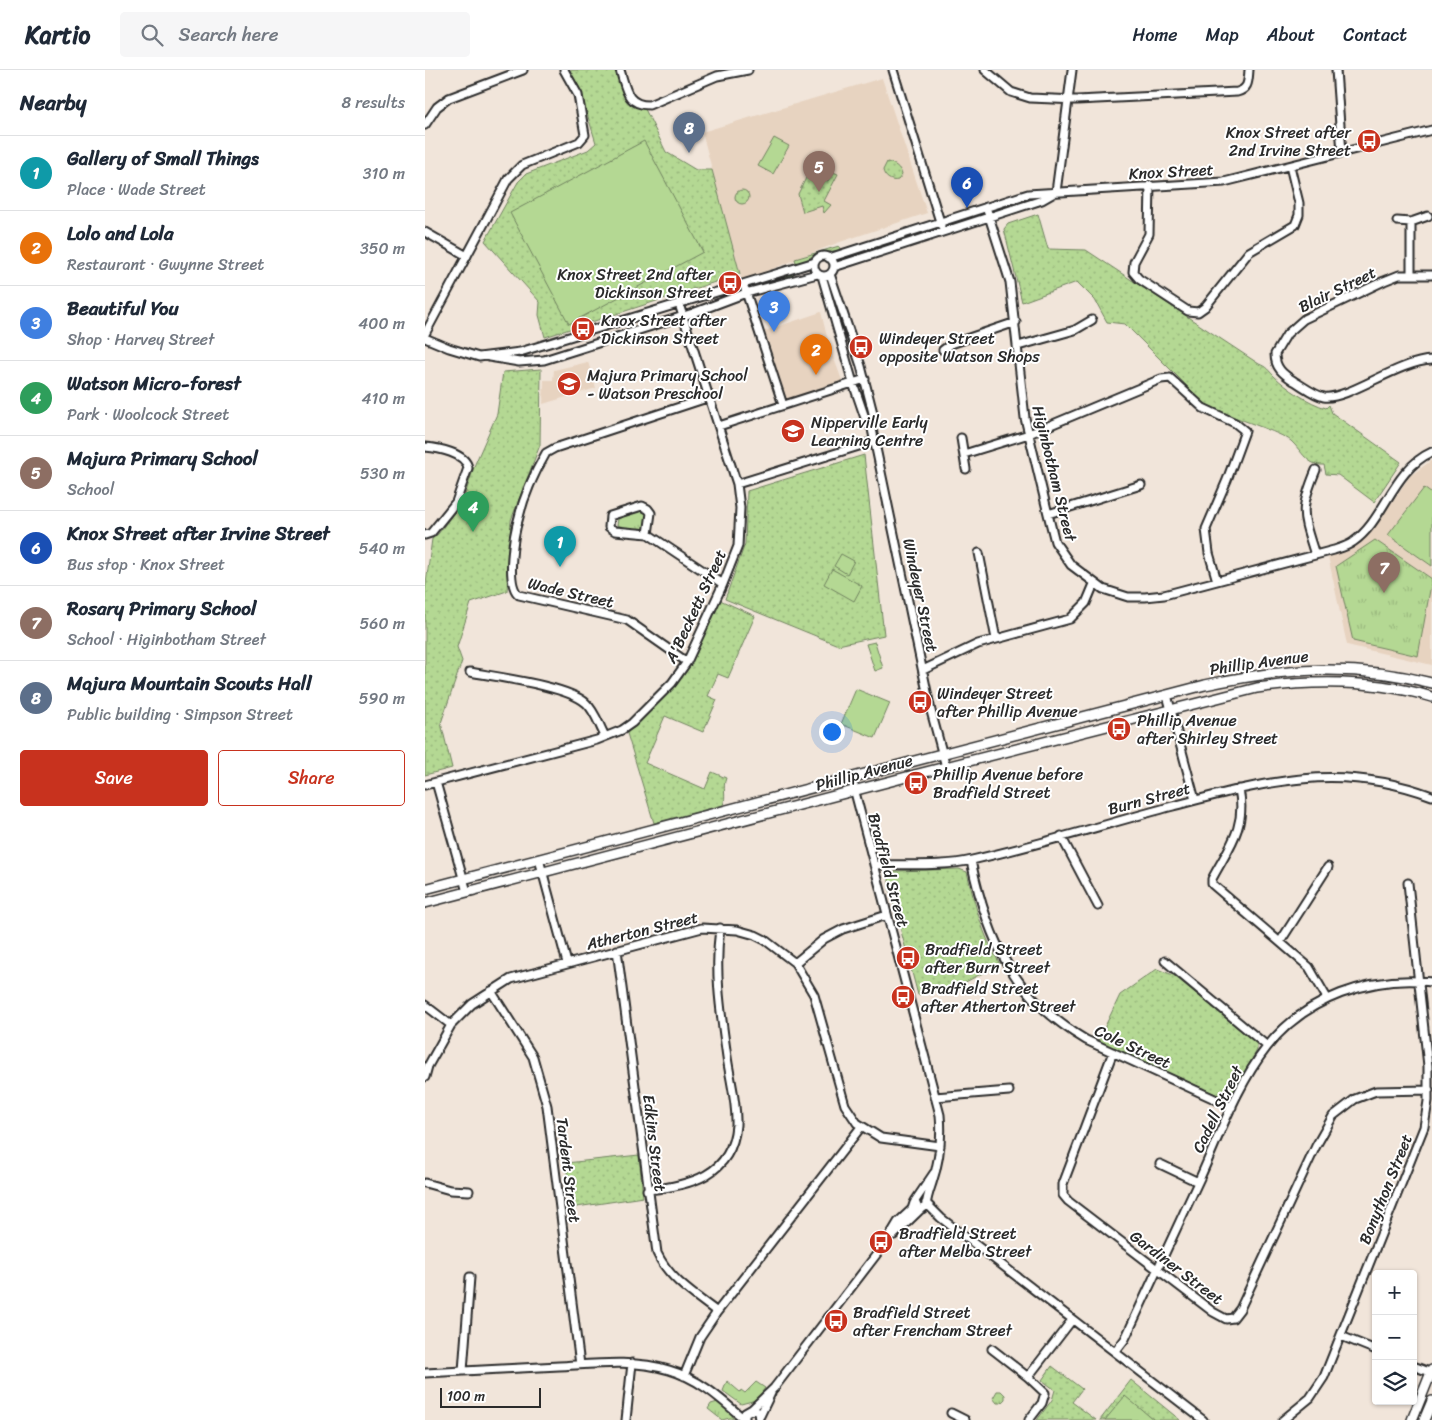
<!DOCTYPE html>
<html lang="en">
<head>
<meta charset="utf-8">
<style>
  :root { --surface:#fff; --page:#f6f6f7; --text:#1f2937; --muted:#747a83; --line:#e0e1e3; --accent:#c8321e }
  body { margin:0; font-family:Sriracha,sans-serif; background:var(--page); color:var(--text) }
  .controls { position:absolute; right:15px; bottom:15px; display:grid; overflow:hidden; border-radius:5px; box-shadow:0 1px 4px #0004 }
  .controls button { width:45px; height:45px; display:grid; place-items:center; padding:0; border:0; border-bottom:1px solid var(--line); background:var(--surface); color:var(--text); font:25px sans-serif }
  .scale { position:absolute; left:15px; bottom:12px; width:101px; box-sizing:border-box; padding-left:5px; border:2px solid #2b2b2b; border-top:0; font-size:14px; line-height:18px; white-space:nowrap; color:#2b2b2b; -webkit-text-stroke:4px #fff; paint-order:stroke }
  .you { position:absolute; left:406px; top:661px; width:18px; height:18px; margin:-12px; border:4px solid #fff; border-radius:50%; background:#1a73e8; box-shadow:0 0 0 8px #1a73e833 }
  .badge { display:grid; place-items:center; width:32px; height:32px; border-radius:50%; background:var(--accent); color:#fff; font-size:16px; font-weight:700 }
  .pin { position:absolute; translate:-50% -41px; filter:drop-shadow(0 1px 2px #0008) }
  .pin::after { content:''; position:absolute; top:26px; width:18px; height:15px; background:inherit; clip-path:polygon(0 0,100% 0,50% 100%) }
  .list { margin:0; padding:0; list-style:none }
  h2 { display:flex; justify-content:space-between; align-items:center; height:65px; margin:0; padding:0 20px; font-size:21px }
  h2 small { font-size:16px; font-weight:400; color:var(--muted) }
  .list li { display:grid; grid-template-columns:32px 1fr auto; gap:15px; align-items:center; box-sizing:border-box; height:75px; padding:0 20px; border-top:1px solid var(--line) }
  .list b { display:block; font-size:19px; white-space:nowrap }
  .list p { margin:0; font-size:16px; white-space:nowrap; color:var(--muted) }
  .list em { font-size:16px; font-style:normal; color:var(--muted) }
  .actions { display:flex; gap:10px; padding:15px 20px }
  .actions a { flex:1; padding:11px 0; border:1px solid var(--accent); border-radius:5px; text-align:center; font-size:18px; color:var(--accent) }
  .actions .main { background:var(--accent); color:#fff }
  .icon { flex:none; width:28px; height:28px; fill:none; stroke:currentColor; stroke-width:2; stroke-linecap:round; stroke-linejoin:round }
  .map { position:relative; flex:none; width:1007px; height:1350px; overflow:hidden }
  header { display:flex; align-items:center; gap:30px; box-sizing:border-box; height:70px; padding:0 25px; background:var(--surface); border-bottom:1px solid var(--line) }
  header strong { font-size:24px }
  nav { display:flex; gap:28px; margin-inline-start:auto; font-size:18px }
  .search { width:350px; height:45px; background:var(--page); display:flex; align-items:center; gap:12px; box-sizing:border-box; padding:0 18px; border-radius:5px; color:var(--muted); font-size:19px }
  main { display:flex }
  aside { flex:1; background:var(--surface) }
  .map>svg:first-child { display:block }
  .built { fill:#e7d3c0 }
  .grass { fill:url(#grass-tufts); stroke:#70825f }
  .park { fill:url(#park-dots); stroke:#70825f }
  .pitch { fill:#b4d893; stroke:#70825f }
  .lines { fill:none; stroke-linecap:round; stroke-linejoin:round }
  .minor-casing { stroke:#2b2b2b; stroke-width:11 }
  .major-casing { stroke:#2b2b2b; stroke-width:12 }
  .minor { stroke:#fff; stroke-width:7 }
  .major { stroke:#fff; stroke-width:9 }
  .labels { text-anchor:middle; stroke-width:4; stroke-linejoin:round; paint-order:stroke }
  .poi-label { font-size:16px; fill:#2b2b2b; stroke:#fff; text-anchor:start }
  .street-label { font-size:16px; fill:#2b2b2b; stroke:#fff }
</style>
</head>
<body>
<header>
<strong>Kartio</strong>
<div class="search"><svg class="icon" aria-label="search" viewBox="0 0 24 24"><circle cx="10" cy="10" r="6"/><path d="M15 15l6 6"/></svg>Search here</div>
<nav><a>Home</a><a>Map</a><a>About</a><a>Contact</a></nav>
</header>
<main>
<aside>
<h2>Nearby<small>8 results</small></h2>
<ul class="list">
<li><span class="badge" style="background:#0f9aa8">1</span><div><b>Gallery of Small Things</b><p>Place · Wade Street</p></div><em>310 m</em></li>
<li><span class="badge" style="background:#e8710a">2</span><div><b>Lolo and Lola</b><p>Restaurant · Gwynne Street</p></div><em>350 m</em></li>
<li><span class="badge" style="background:#3f7fe0">3</span><div><b>Beautiful You</b><p>Shop · Harvey Street</p></div><em>400 m</em></li>
<li><span class="badge" style="background:#2e9e5b">4</span><div><b>Watson Micro-forest</b><p>Park · Woolcock Street</p></div><em>410 m</em></li>
<li><span class="badge" style="background:#8d6e63">5</span><div><b>Majura Primary School</b><p>School</p></div><em>530 m</em></li>
<li><span class="badge" style="background:#1a4fb4">6</span><div><b>Knox Street after Irvine Street</b><p>Bus stop · Knox Street</p></div><em>540 m</em></li>
<li><span class="badge" style="background:#8d6e63">7</span><div><b>Rosary Primary School</b><p>School · Higinbotham Street</p></div><em>560 m</em></li>
<li><span class="badge" style="background:#5c6f8a">8</span><div><b>Majura Mountain Scouts Hall</b><p>Public building · Simpson Street</p></div><em>590 m</em></li>
</ul>
<div class="actions"><a class="main">Save</a><a>Share</a></div>
</aside>
<div class="map">
<svg width="1007" height="1350" viewBox="0 0 1007 1350">
  <defs>
    <pattern id="grass-tufts" width="24" height="20" patternUnits="userSpaceOnUse" patternTransform="scale(1.25)"><rect width="24" height="20" fill="#b4d893"/><path d="M3 7l-1-3M5 7V3M7 7l1-3M15 17l-1-3M17 17v-4M19 17l1-3" fill="none" stroke="#9bba7f"/></pattern>
    <pattern id="park-dots" width="8" height="8" patternUnits="userSpaceOnUse" patternTransform="scale(1.25)"><rect width="8" height="8" fill="#b4d893"/><path d="M2 2h.1M6 6h.1" fill="none" stroke="#9bba7f" stroke-width="1.8" stroke-linecap="round"/></pattern>
  </defs>
  <rect width="100%" height="100%" fill="#f1e5da"/>
  <filter id="ink" filterUnits="userSpaceOnUse"><feTurbulence type="fractalNoise" baseFrequency=".02" numOctaves="2"/><feDisplacementMap in="SourceGraphic" scale="10" xChannelSelector="R" yChannelSelector="G"/><feConvolveMatrix kernelMatrix="1 2 1 2 8 2 1 2 1" color-interpolation-filters="sRGB"/></filter>
  <g filter="url(#ink)">
    <!-- built -->
    <path class="built" d="M457 8 502 143 412 173 317 211 277 62Z
      M396 242 404 275 418 313 359 332 337 262Z
      M163 292 171 318 118 334 119 310H128L129 300Z
      M1007 390V595L922 575 903 486 926 479 947 461 985 406Z"/>
    <!-- grass -->
    <path class="grass" d="M414 176 415 180 392 183 372 196 370 189Z
      M367 202 369 206 330 217 329 214Z
      M216 440 223 444 220 458 216 462 192 455 193 449 197 446Z
      M950 470 1007 509 993 586 928 571 911 496Z
      M302 1311 315 1322 316 1320 320 1323 331 1312 340 1318 331 1330 316 1334 298 1321Z
      M572 1321H576L580 1325V1329L576 1333H572L568 1328Z
      M293 1332 308 1344 307 1347 313 1350 305 1348 297 1350 283 1339 286 1334Z"/>
    <!-- park -->
    <path class="park" d="M143 0H194C199 18 199 36 220 39L241 82 271 100H287L315 204 120 267 114 245 115 232 60 171 93 112 101 104 163 80 171 73 157 27Z
      M389 92 394 94 390 104 403 111 408 102 413 104 399 131 406 135 399 143 397 136 378 142 373 124Z
      M462 92C469 93 476 98 477 105L473 110C466 112 459 107 458 100Z
      M310 127a7 7 0 1 1 14 0a7 7 0 1 1-14 0Z
      M613 144 623 179 661 180 834 294C842 297 843 300 849 306 862 319 884 333 901 338L904 335 907 343 976 392 949 432 913 405 901 404 899 395C882 396 877 381 866 371 857 363 805 346 790 340L779 333 700 254 682 252 670 230 652 212 597 232 579 159 583 154Z
      M116 299 115 375 86 450 82 521 46 533 32 577 37 591 16 653 27 698 0 705V521L7 469 13 464 38 431 50 394 72 344 78 302Z
      M439 385 459 565 413 575 300 529 320 474 322 421Z
      M295 530 330 546 303 608 293 604 283 626 292 630 278 662 240 646 220 693 280 719 287 702 301 708C297 718 302 726 298 735L229 753 201 660C254 621 269 589 295 530Z
      M534 799 542 802C550 835 557 865 575 894L533 916 493 925 464 816V806L471 801Z
      M732 899 748 905 832 973V980L810 1021 804 1028H799L673 971 695 925Z
      M214 1085 218 1127 145 1138 141 1093Z
      M627 1296 657 1319 647 1332 671 1350H612L627 1330 630 1320 617 1310Z
      M706 1310 755 1350H675Z"/>
    <!-- pitch -->
    <path class="pitch" d="M349 68 364 76 348 104 333 96Z
      M219 71 278 182 144 254 85 143Z
      M999 418 1007 424V496L963 465Z
      M416 484 429 491 422 504 409 496Z
      M407 499 437 516 429 531 399 514Z
      M450 572 458 598 450 601 441 574Z
      M431 619 465 633 450 668 416 654Z
      M700 1326 729 1350H680Z"/>
    <g class="lines">
      <!-- minor casing -->
      <g class="minor-casing">
        <path id="minor" d="M195 0C201 18 201 35 224 35L292 6 323 0
          M468 0 516 155
          M560 0 586 22 605 28 652 30 812 22C824 19 823 11 824 0
          M911 0 917 83
          M0 55 12 37 24 28 98 0
          M725 115 724 164 709 192 708 202 714 209 763 241 773 242 780 237 824 182 870 155 874 145V133L865 96
          M631 122 647 0
          M561 137 585 212 600 348 623 444 630 472 646 495 678 519 703 527H720L739 525 909 480C915 478 923 476 928 472 960 450 967 400 1007 382
          M972 151 986 152 1003 146
          M986 152V204
          M0 162 42 186
          M389 196a10 10 0 1 1 20 0a10 10 0 1 1-20 0Z
          M404 188 603 124 799 112 1007 60
          M409 197 617 130 631 122
          M405 204 436 296 448 343 447 359 506 641 521 697
          M1007 205H974L959 211 879 249 862 264 850 284C850 298 858 304 869 311 878 316 889 325 899 327 923 330 973 291 1007 290
          M397 206 428 313 440 348 447 359
          M320 219 358 335
          M0 264 83 109 97 95 154 72 160 65 153 25 139 0
          M0 268 24 278 54 287 95 282 390 192
          M593 276 650 260 667 250
          M518 280 526 274 591 252
          M64 287 94 292 119 290 268 243 321 223 392 204
          M294 356 440 309
          M536 368 541 399
          M0 377C13 378 41 383 43 398L31 432 6 463 0 465
          M539 384 604 364 736 309 745 308 778 338 810 353 820 361 802 410 781 459 784 483 792 511
          M312 414 450 371
          M623 444 716 415
          M223 464 226 443 223 439 217 436 185 446 184 457 190 461 223 464 298 514
          M554 483 571 569
          M890 485C877 443 874 441 891 400
          M262 592 202 550 94 525C80 515 89 463 94 447 99 426 110 402 121 383L130 378 285 327
          M498 600 553 574 645 549 661 533 669 514
          M45 602C71 607 143 616 161 633 170 641 174 655 180 666
          M742 625 770 730
          M426 707 515 1045C517 1067 514 1092 507 1113 504 1122 502 1127 501 1136L497 1139H493L490 1131 509 1103
          M11 712 42 822
          M0 715 172 670 197 660 207 653 247 613 262 592 298 514 313 476 315 438 312 414 254 234
          M814 719C822 757 804 777 787 809V814L884 897 902 928
          M636 766 673 836
          M114 789 142 893
          M546 791C563 871 588 927 661 970L807 1037
          M449 795C479 794 518 797 547 790 614 775 681 754 748 736 839 712 914 691 1007 726
          M855 872 903 797
          M192 880 232 1183C244 1209 270 1225 292 1242
          M740 891 842 976
          M370 893 399 869 418 859 462 845
          M66 921 108 987 122 1036 155 1295
          M0 935 26 955
          M688 982 638 1114V1125L643 1131 788 1242 801 1249 808 1248 815 1239 891 1076 908 1046 930 1029 951 1021 1004 1020
          M0 1007 3 996 26 955 47 934 86 909 277 858 312 860 330 865 340 870 370 893 389 925 420 1035 432 1053 456 1068 515 1076
          M510 1027 584 1021
          M735 1094 773 1112
          M0 1113 25 1120 44 1121
          M222 1120C264 1116 307 1106 311 1055 312 1032 305 1009 302 987 296 944 289 902 295 858
          M501 1133 516 1148 778 1350
          M469 1165 496 1139
          M916 1266 951 1280
          M567 1279 603 1307
          M690 1282 700 1269C725 1215 750 1161 775 1108 795 1064 812 1015 842 977 880 928 946 905 1007 912
          M988 1296 1007 1303
          M38 1301 45 1207
          M0 1303C45 1301 89 1298 134 1296 170 1294 209 1289 244 1300 275 1309 296 1329 320 1350
          M259 1306 275 1267 292 1242 436 1057
          M327 1339 349 1318 461 1172 473 1152 487 1139 489 1133
          M526 1343 540 1350
          M335 1346 346 1323
          M201 1350 207 1293
          M320 1350V1343L327 1339 333 1342 334 1350
          M604 1350 617 1333 620 1323 603 1307 647 1250
          M858 1350 885 1328 899 1307 999 1057 1003 1031V996L983 813"/>
      </g>
      <!-- major casing -->
      <g class="major-casing">
        <path id="major" d="M0 819 780 615C859 598 928 593 1007 613
          M0 833 489 705 832 618C890 610 950 610 1007 627
          M987 1350 1007 1300
          M999 1350 1007 1331"/>
      </g>
      <!-- minor -->
      <use href="#minor" class="minor"/>
      <!-- major -->
      <use href="#major" class="major"/>
    </g>
  </g>
  <!-- icons -->
  <defs>
    <g id="bus-disc" transform="scale(1.25)"><circle r="9.5" fill="#c8321e" stroke="#fff"/><path d="M-5-6H5V4H4V6H2V4H-2V6H-4V4H-5ZM-3.5-4V0h7V-4ZM-3.5 1.2v1.5H-2V1.2ZM2 1.2v1.5H3.5V1.2Z" fill="#fff"/></g>
    <g id="school-disc" transform="scale(1.25)"><circle r="9.5" fill="#c8321e" stroke="#fff"/><path d="M0-5L7-2L0 1L-7-2ZM-4 1L0 2.5L4 1V4Q0 6-4 4Z" fill="#fff"/></g>
  </defs>
  <g fill-rule="evenodd">
    <use href="#bus-disc" x="944" y="71"/>
    <use href="#bus-disc" x="305" y="213"/>
    <use href="#bus-disc" x="158" y="259"/>
    <use href="#bus-disc" x="436" y="277"/>
    <use href="#school-disc" x="144" y="314"/>
    <use href="#school-disc" x="368" y="361"/>
    <use href="#bus-disc" x="495" y="632"/>
    <use href="#bus-disc" x="694" y="659"/>
    <use href="#bus-disc" x="491" y="713"/>
    <use href="#bus-disc" x="483" y="888"/>
    <use href="#bus-disc" x="478" y="927"/>
    <use href="#bus-disc" x="456" y="1172"/>
    <use href="#bus-disc" x="411" y="1251"/>
  </g>
  <g class="labels">
    <!-- poi labels -->
    <g class="poi-label">
      <text x="926" y="68" text-anchor="end">Knox Street after<tspan x="926" dy="18">2nd Irvine Street</tspan></text>
      <text x="288" y="210" text-anchor="end">Knox Street 2nd after<tspan x="288" dy="18">Dickinson Street</tspan></text>
      <text x="176" y="256">Knox Street after<tspan x="176" dy="18">Dickinson Street</tspan></text>
      <text x="454" y="274">Windeyer Street<tspan x="454" dy="18">opposite Watson Shops</tspan></text>
      <text x="162" y="311">Majura Primary School<tspan x="162" dy="18">- Watson Preschool</tspan></text>
      <text x="386" y="358">Nipperville Early<tspan x="386" dy="18">Learning Centre</tspan></text>
      <text x="512" y="629">Windeyer Street<tspan x="512" dy="18">after Phillip Avenue</tspan></text>
      <text x="712" y="656">Phillip Avenue<tspan x="712" dy="18">after Shirley Street</tspan></text>
      <text x="508" y="710">Phillip Avenue before<tspan x="508" dy="18">Bradfield Street</tspan></text>
      <text x="500" y="885">Bradfield Street<tspan x="500" dy="18">after Burn Street</tspan></text>
      <text x="496" y="924">Bradfield Street<tspan x="496" dy="18">after Atherton Street</tspan></text>
      <text x="474" y="1169">Bradfield Street<tspan x="474" dy="18">after Melba Street</tspan></text>
      <text x="428" y="1248">Bradfield Street<tspan x="428" dy="18">after Frencham Street</tspan></text>
    </g>
    <!-- street labels -->
    <g class="street-label">
      <text transform="translate(746 101) rotate(-3)" y="6">Knox Street</text>
      <text transform="translate(912 219) rotate(-26)" y="6">Blair Street</text>
      <text transform="translate(630 403) rotate(76)" y="6">Higinbotham Street</text>
      <text transform="translate(146 522) rotate(13)" y="6">Wade Street</text>
      <text transform="translate(496 525) rotate(78)" y="6">Windeyer Street</text>
      <text transform="translate(270 536) rotate(-65)" y="6">A'Beckett Street</text>
      <text transform="translate(834 592) rotate(-8)" y="6">Phillip Avenue</text>
      <text transform="translate(439 702) rotate(-15)" y="6">Phillip Avenue</text>
      <text transform="translate(724 728) rotate(-15)" y="6">Burn Street</text>
      <text transform="translate(464 800) rotate(75)" y="6">Bradfield Street</text>
      <text transform="translate(217 860) rotate(-14)" y="6">Atherton Street</text>
      <text transform="translate(708 976) rotate(25)" y="6">Cole Street</text>
      <text transform="translate(792 1039) rotate(-64)" y="6">Cadell Street</text>
      <text transform="translate(230 1073) rotate(83)" y="6">Edkins Street</text>
      <text transform="translate(144 1100) rotate(83)" y="6">Tardent Street</text>
      <text transform="translate(960 1119) rotate(-68)" y="6">Bonython Street</text>
      <text transform="translate(752 1197) rotate(37)" y="6">Gardiner Street</text>
    </g>
  </g>
</svg>
<div class="controls">
<button>+</button>
<button>−</button>
<button><svg class="icon" aria-label="layers" viewBox="0 0 24 24"><path d="M12 4l9 5-9 5-9-5zM3 14l9 5 9-5"/></svg></button>
</div>
<div class="scale">100 m</div>
<div class="you"></div>
<div class="pin badge" style="left:135px;top:497px;background:#0f9aa8">1</div>
<div class="pin badge" style="left:391px;top:305px;background:#e8710a">2</div>
<div class="pin badge" style="left:349px;top:262px;background:#3f7fe0">3</div>
<div class="pin badge" style="left:48px;top:462px;background:#2e9e5b">4</div>
<div class="pin badge" style="left:394px;top:122px;background:#8d6e63">5</div>
<div class="pin badge" style="left:542px;top:138px;background:#1a4fb4">6</div>
<div class="pin badge" style="left:959px;top:523px;background:#8d6e63">7</div>
<div class="pin badge" style="left:264px;top:83px;background:#5c6f8a">8</div>
</div>
</main>
</body>
</html>
